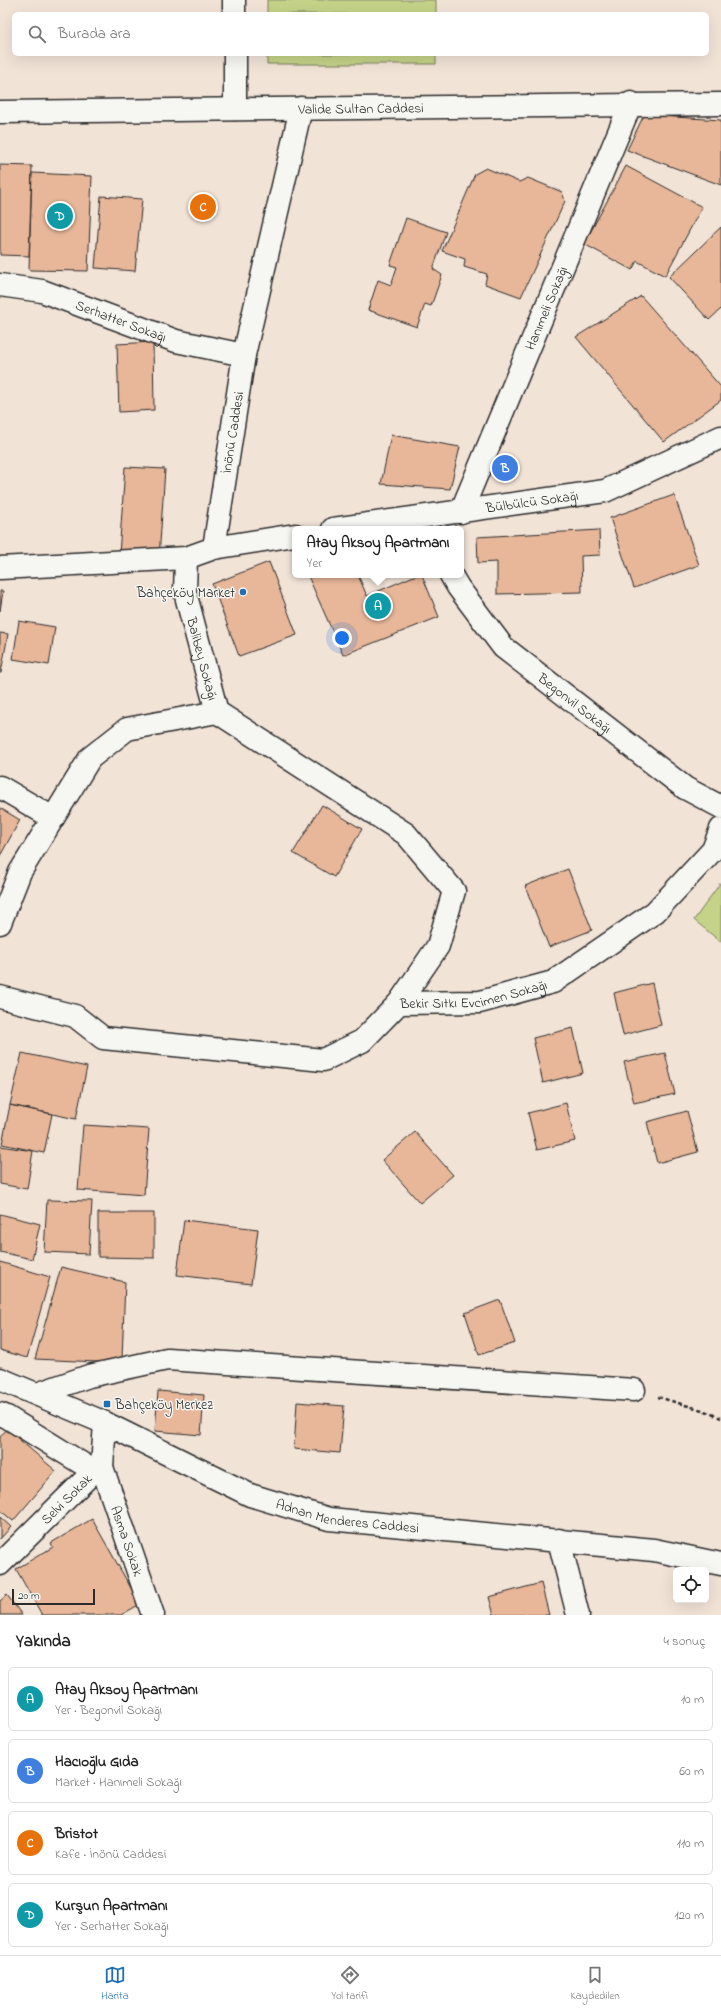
<!DOCTYPE html>
<html lang="tr">
<head>
<meta charset="utf-8">
<style>
  :root { --surface:#fff; --page:#f6f6f6; --text:#222; --muted:#767676; --line:#e0e0e0; --accent:#1f6fb2 }
  body { margin:0; font-family:"Indie Flower",sans-serif; background:var(--page); color:var(--text) }
  .controls { position:absolute; right:12px; bottom:12px; display:grid; overflow:hidden; border-radius:6px; box-shadow:0 4px 16px #0002 }
  .controls button { width:36px; height:36px; display:grid; place-items:center; padding:0; border:0; border-bottom:1px solid var(--line); background:var(--surface); color:var(--text); font:20px sans-serif }
  .scale { position:absolute; left:12px; bottom:10px; width:83px; box-sizing:border-box; padding-left:4px; border:2px solid #2b2b2b; border-top:0; font-size:11px; line-height:14px; white-space:nowrap; color:#2b2b2b; -webkit-text-stroke:3px #f6f6f2; paint-order:stroke }
  .you { position:absolute; left:342px; top:638px; width:14px; height:14px; margin:-10px; border:3px solid #fff; border-radius:50%; background:#1a73e8; box-shadow:0 0 0 6px #1a73e833 }
  .badge { display:grid; place-items:center; width:26px; height:26px; border-radius:50%; background:var(--accent); color:#fff; font-size:13px; font-weight:700 }
  .pin { position:absolute; translate:-50% -50%; border:2px solid #fff; box-shadow:0 1px 4px #0006 }
  .popup { position:absolute; left:292px; top:526px; width:172px; height:52px; box-sizing:border-box; display:grid; place-content:center; border-radius:6px; background:var(--surface); filter:drop-shadow(0 1px 3px #0005); font-size:13px; white-space:nowrap; color:var(--muted) }
  .popup b { font-size:15px; color:var(--text) }
  .popup::after { content:''; position:absolute; left:50%; top:100%; margin-left:-8px; border:8px solid transparent; border-top-color:var(--surface) }
  .list { margin:0; padding:0; list-style:none }
  h2 { display:flex; justify-content:space-between; align-items:center; height:52px; margin:0; padding:0 16px; font-size:17px }
  h2 small { font-size:13px; font-weight:400; color:var(--muted) }
  .list li { display:grid; grid-template-columns:26px 1fr auto; gap:12px; align-items:center; box-sizing:border-box; height:64px; margin:0 8px 8px; padding:0 8px; border:1px solid var(--line); border-radius:6px }
  .list b { display:block; font-size:15px; white-space:nowrap }
  .list p { margin:0; font-size:13px; white-space:nowrap; color:var(--muted) }
  .list em { font-size:13px; font-style:normal; color:var(--muted) }
  .icon { flex:none; width:22px; height:22px; fill:none; stroke:currentColor; stroke-width:2; stroke-linecap:round; stroke-linejoin:round }
  .map { position:relative; flex:none; width:721px; height:1615px; overflow:hidden }
  .search { position:absolute; background:var(--surface); box-shadow:0 4px 16px #0002; left:12px; right:12px; top:12px; height:44px; display:flex; align-items:center; gap:10px; box-sizing:border-box; padding:0 14px; border-radius:6px; color:var(--muted); font-size:15px }
  .sheet { height:340px; background:var(--surface) }
  nav { display:flex; justify-content:space-around; align-items:center; box-sizing:border-box; height:56px; border-top:1px solid var(--line); background:var(--surface); font-size:11px; color:var(--muted) }
  nav a { display:grid; justify-items:center; gap:2px }
  nav .on { color:var(--accent) }
  .map>svg:first-child { display:block }
  .green { fill:#c4d388; stroke:#787f5a }
  .building { fill:#e8b799; stroke:#2b2b2b }
  .lines { fill:none; stroke-linecap:round; stroke-linejoin:round }
  .street-casing { stroke:#2b2b2b; stroke-width:25 }
  .secondary-casing { stroke:#2b2b2b; stroke-width:25 }
  .path { stroke:#2b2b2b; stroke-width:2.5; stroke-dasharray:4 3; stroke-linecap:butt }
  .street { stroke:#f6f6f2; stroke-width:22 }
  .secondary { stroke:#f6f6f2; stroke-width:22 }
  .poi-dot { fill:#1f6fb2; stroke:#f6f6f2; stroke-width:1.5 }
  .labels { text-anchor:middle; stroke-width:3; stroke-linejoin:round; paint-order:stroke }
  .street-label { font-size:14px; fill:#2b2b2b; stroke:#f6f6f2 }
  .poi-label { font-size:14px; fill:#2b2b2b; stroke:#f6f6f2; text-anchor:end }
</style>
</head>
<body>
<div class="map">
<svg width="721" height="1615" viewBox="0 0 721 1615">
  <rect width="100%" height="100%" fill="#f2e3d7"/>
  <filter id="ink" filterUnits="userSpaceOnUse"><feTurbulence type="fractalNoise" baseFrequency=".025" numOctaves="2"/><feDisplacementMap in="SourceGraphic" scale="8" xChannelSelector="R" yChannelSelector="G"/><feConvolveMatrix kernelMatrix="1 2 1 2 8 2 1 2 1" color-interpolation-filters="sRGB"/></filter>
  <g filter="url(#ink)">
    <!-- green -->
    <path class="green" d="M267 0H436V14H267Z
      M267 54H436V64H267Z
      M721 882V942L694 920Z"/>
    <!-- building -->
    <path class="building" d="M644 115 721 120V185L627 150Z
      M0 165 32 166 29 256 0 255Z
      M626 166 702 207 665 276 637 261 632 270 584 244Z
      M486 168 519 182 528 178 562 192 565 201 521 297 485 284 487 274 464 267 465 259 442 251 475 174Z
      M32 173 92 176 88 271 29 270Z
      M101 196 142 199 135 271 95 268Z
      M406 218 446 232 433 269 442 275 431 306 425 304 417 327 368 310 378 280 391 285 397 267 390 265Z
      M721 227V309L709 320 669 277Z
      M641 296 721 387V400L664 442 576 337Z
      M153 342 154 410 119 412 117 344Z
      M391 435 460 447 450 489 381 484Z
      M125 467 165 469 159 558 119 555Z
      M674 495 699 565 634 588 610 518Z
      M599 530 600 555 581 556 582 592 497 594V562L478 563 477 537Z
      M269 562 297 635 239 656 212 584Z
      M358 575 367 596 416 575H422L439 617 343 655 308 576Z
      M0 591H3L0 611Z
      M19 621 55 627 49 665 13 659Z
      M0 633 8 634 1 673H0Z
      M322 805 362 829 334 877 293 853Z
      M0 808 20 820 0 856Z
      M568 869 592 930 549 947 525 886Z
      M652 983 661 1025 623 1035 614 993Z
      M573 1028 583 1073 543 1083 533 1038Z
      M22 1053 87 1067 76 1119 10 1105Z
      M665 1053 675 1094 634 1103 624 1062Z
      M566 1103 575 1141 537 1150 528 1113Z
      M10 1105 52 1114 44 1153 2 1144Z
      M687 1111 698 1152 657 1163 647 1122Z
      M83 1125 149 1129 144 1195 78 1190Z
      M415 1132 453 1175 420 1203 382 1160Z
      M0 1146 33 1151 27 1189 0 1184Z
      M47 1200 92 1201 89 1254 44 1252Z
      M98 1213H154V1258L98 1257Z
      M0 1214 40 1224 32 1259 0 1252Z
      M184 1220 258 1229 251 1284 177 1275Z
      M0 1262 50 1277 27 1358 0 1350Z
      M61 1267 125 1282 122 1359 97 1362 35 1359Z
      M500 1300 515 1343 479 1355 465 1313Z
      M158 1391 204 1395 201 1435 155 1431Z
      M297 1402 344 1406 340 1453 294 1449Z
      M7 1429 56 1471 13 1521 0 1510V1437Z
      M0 1517 11 1527 0 1539Z
      M92 1519 140 1604 121 1615H42L16 1569 53 1547 51 1543Z
      M541 1583 549 1615H494L489 1597Z
      M7 1595 22 1615H0V1601Z"/>
    <g class="lines">
      <!-- street casing -->
      <g class="street-casing">
        <g id="street">
          <path d="M234 0V14"/>
          <path d="M235 54V109"/>
          <path id="s1" d="M0 285 42 291 176 341 244 355"/>
          <path id="s2" d="M461 512 631 103"/>
          <path id="s3" d="M333 529 605 491 721 437"/>
          <path id="s4" d="M214 548 244 355 301 108"/>
          <path id="s5" d="M186 558 185 592 217 712"/>
          <path d="M0 568 186 558 214 548 295 535"/>
          <path id="s6" d="M451 575 458 587 503 647 685 788 721 807"/>
          <path d="M0 787 53 818"/>
          <path d="M0 923 20 872 90 758 127 729 217 712 406 834 454 891 438 946 399 1003"/>
          <path id="s7" d="M0 997 75 1016 103 1038 323 1060 362 1041 399 1003 480 1002 553 982 655 912 713 850 721 829"/>
          <path d="M37 1394 89 1376 167 1359 634 1390"/>
          <path d="M0 1414 7 1417 94 1471"/>
          <path id="s8" d="M102 1467 153 1615"/>
          <path d="M559 1540 578 1615"/>
          <path id="s9" d="M0 1564 94 1471 102 1467 105 1423"/>
        </g>
      </g>
      <!-- secondary casing -->
      <g class="secondary-casing">
        <g id="secondary">
          <path id="s10" d="M0 112 721 104"/>
          <path id="s11" d="M0 1379 105 1423 250 1495 329 1519 654 1550 721 1564"/>
        </g>
      </g>
      <!-- path -->
      <path class="path" d="M658 1397 702 1410 721 1418"/>
      <!-- street -->
      <use href="#street" class="street"/>
      <!-- secondary -->
      <use href="#secondary" class="secondary"/>
    </g>
  </g>
  <!-- markers -->
  <g class="poi-dot">
    <circle cx="243" cy="592" r="4"/>
    <rect x="103" y="1400" width="8" height="8" rx="2"/>
  </g>
  <g class="labels">
    <!-- street labels -->
    <g class="street-label">
      <text dy="5" stroke="none"><textPath href="#s10" startOffset="361">Valide Sultan Caddesi</textPath></text>
      <text dy="5" stroke="none"><textPath href="#s2" startOffset="221">Hanımeli Sokağı</textPath></text>
      <text dy="5" stroke="none"><textPath href="#s1" startOffset="127">Serhatter Sokağı</textPath></text>
      <text dy="5" stroke="none"><textPath href="#s4" startOffset="117">İnönü Caddesi</textPath></text>
      <text dy="5" stroke="none"><textPath href="#s3" startOffset="201">Bülbülcü Sokağı</textPath></text>
      <text dy="5" stroke="none"><textPath href="#s5" startOffset="103">Balibey Sokağı</textPath></text>
      <text dy="5" stroke="none"><textPath href="#s6" startOffset="180">Begonvil Sokağı</textPath></text>
      <text dy="5" stroke="none"><textPath href="#s7" startOffset="506">Bekir Sıtkı Evcimen Sokağı</textPath></text>
      <text dy="5" stroke="none"><textPath href="#s9" startOffset="93">Selvi Sokak</textPath></text>
      <text dy="5" stroke="none"><textPath href="#s11" startOffset="376">Adnan Menderes Caddesi</textPath></text>
      <text dy="5" stroke="none"><textPath href="#s8" startOffset="78">Asma Sokak</textPath></text>
    </g>
    <!-- poi labels -->
    <g class="poi-label">
      <text x="235" y="597">Bahçeköy Market</text>
      <text x="115" y="1409" text-anchor="start">Bahçeköy Merkez</text>
    </g>
  </g>
</svg>
<div class="controls">
<button><svg class="icon" aria-label="locate" viewBox="0 0 24 24"><circle cx="12" cy="12" r="6"/><path d="M12 2v4M12 18v4M2 12h4M18 12h4"/></svg></button>
</div>
<div class="scale">20 m</div>
<div class="you"></div>
<div class="pin badge" style="left:378px;top:606px;background:#0f9aa8">A</div>
<div class="popup"><b>Atay Aksoy Apartmanı</b>Yer</div>
<div class="pin badge" style="left:505px;top:468px;background:#3f7fe0">B</div>
<div class="pin badge" style="left:203px;top:207px;background:#e8710a">C</div>
<div class="pin badge" style="left:60px;top:216px;background:#0f9aa8">D</div>
<div class="search"><svg class="icon" aria-label="search" viewBox="0 0 24 24"><circle cx="10" cy="10" r="6"/><path d="M15 15l6 6"/></svg>Burada ara</div>
</div>
<section class="sheet">
<h2>Yakında<small>4 sonuç</small></h2>
<ul class="list">
<li><span class="badge" style="background:#0f9aa8">A</span><div><b>Atay Aksoy Apartmanı</b><p>Yer · Begonvil Sokağı</p></div><em>10 m</em></li>
<li><span class="badge" style="background:#3f7fe0">B</span><div><b>Hacıoğlu Gıda</b><p>Market · Hanımeli Sokağı</p></div><em>60 m</em></li>
<li><span class="badge" style="background:#e8710a">C</span><div><b>Bristot</b><p>Kafe · İnönü Caddesi</p></div><em>110 m</em></li>
<li><span class="badge" style="background:#0f9aa8">D</span><div><b>Kurşun Apartmanı</b><p>Yer · Serhatter Sokağı</p></div><em>120 m</em></li>
</ul>
</section>
<nav>
<a class="on"><svg class="icon" aria-label="map" viewBox="0 0 24 24"><path d="M3 6l6-2 6 2 6-2v14l-6 2-6-2-6 2zM9 4v14M15 6v14"/></svg>Harita</a>
<a><svg class="icon" aria-label="directions" viewBox="0 0 24 24"><path d="M12 3l9 9-9 9-9-9zM9 14v-3h6M13 9l2 2-2 2"/></svg>Yol tarifi</a>
<a><svg class="icon" aria-label="saved" viewBox="0 0 24 24"><path d="M7 4h10v16l-5-4-5 4z"/></svg>Kaydedilen</a>
</nav>
</body>
</html>
